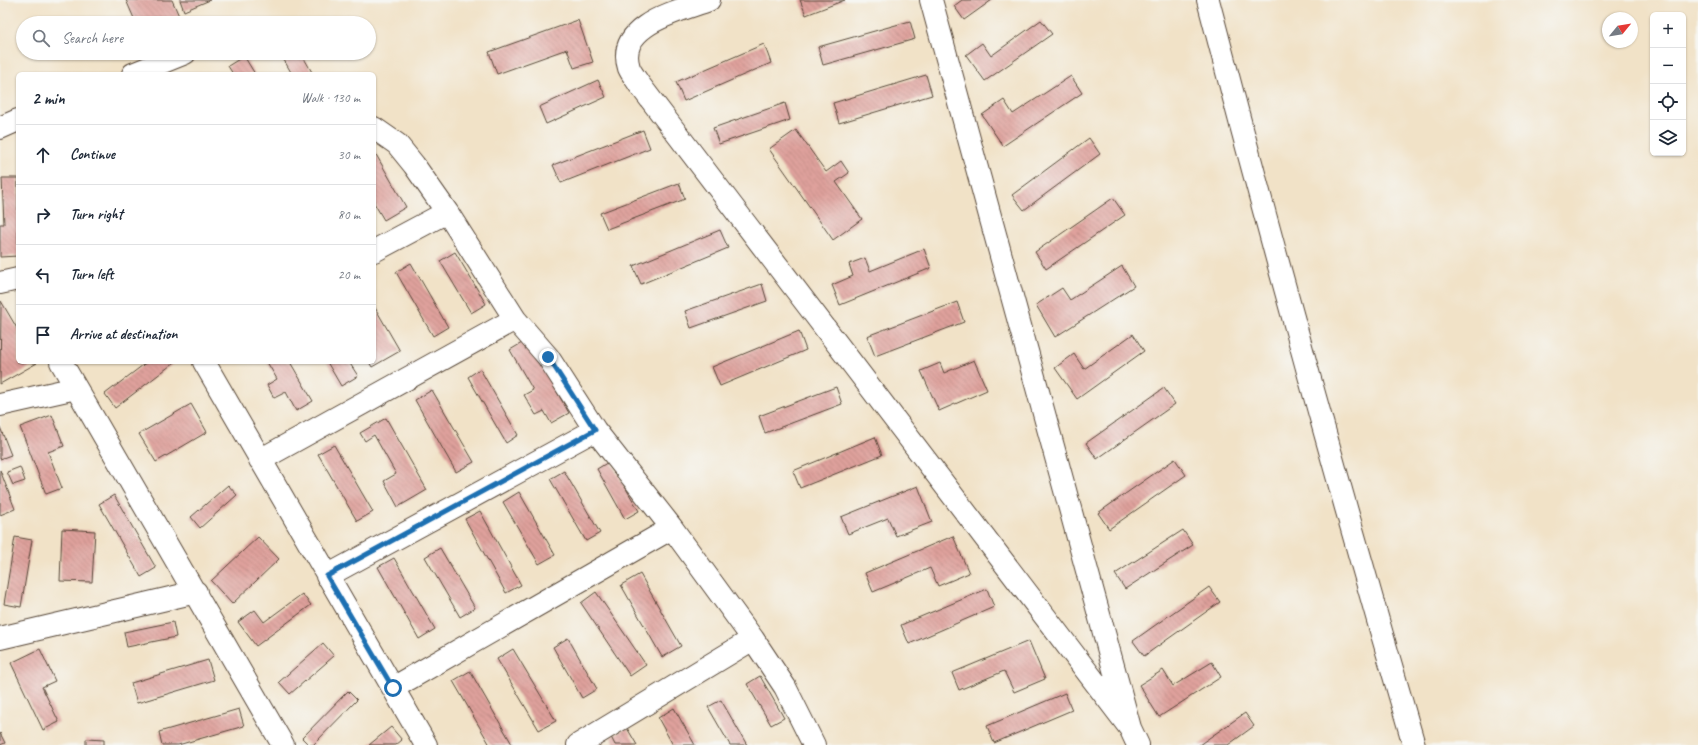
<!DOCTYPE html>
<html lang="en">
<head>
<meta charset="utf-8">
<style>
  :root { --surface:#fff; --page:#f2f2f3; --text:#1f2937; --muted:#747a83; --line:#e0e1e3 }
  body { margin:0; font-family:Caveat,sans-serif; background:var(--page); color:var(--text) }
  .controls { position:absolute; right:12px; top:12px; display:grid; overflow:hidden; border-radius:6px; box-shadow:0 1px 3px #0004 }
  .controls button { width:36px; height:36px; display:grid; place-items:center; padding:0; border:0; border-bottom:1px solid var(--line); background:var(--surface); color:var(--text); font:20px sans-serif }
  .compass { position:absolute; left:1602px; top:12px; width:36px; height:36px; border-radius:50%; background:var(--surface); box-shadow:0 1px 3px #0004; rotate:60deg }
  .stop { position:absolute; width:12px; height:12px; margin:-9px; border:3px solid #1f6fb2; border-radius:50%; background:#fff }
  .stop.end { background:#1f6fb2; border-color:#fff; box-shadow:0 1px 4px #0008 }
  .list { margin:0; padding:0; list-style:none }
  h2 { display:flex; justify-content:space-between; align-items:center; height:52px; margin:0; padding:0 16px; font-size:17px }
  h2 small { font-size:13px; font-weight:400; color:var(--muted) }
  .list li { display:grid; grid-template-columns:26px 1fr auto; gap:12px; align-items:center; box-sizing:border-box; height:60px; padding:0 16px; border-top:1px solid var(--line) }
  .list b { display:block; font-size:15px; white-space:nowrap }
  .list em { font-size:13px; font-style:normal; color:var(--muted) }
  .icon { flex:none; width:22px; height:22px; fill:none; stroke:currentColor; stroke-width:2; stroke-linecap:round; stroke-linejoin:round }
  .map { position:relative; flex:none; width:1698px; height:745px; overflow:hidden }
  .search { position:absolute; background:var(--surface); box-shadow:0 1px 3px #0004; left:16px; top:16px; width:360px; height:44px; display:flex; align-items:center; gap:10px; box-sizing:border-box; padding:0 14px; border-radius:22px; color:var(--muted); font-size:15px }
  .panel { position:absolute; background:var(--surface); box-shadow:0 1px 3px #0004; left:16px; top:72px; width:360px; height:292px; border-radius:6px }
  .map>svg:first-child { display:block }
  .building { fill:url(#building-back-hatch) }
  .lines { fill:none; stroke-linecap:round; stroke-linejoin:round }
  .minor-casing { stroke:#564637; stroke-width:24 }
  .minor { stroke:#fff; stroke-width:22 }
  .route { stroke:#1f6fb2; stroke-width:5 }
</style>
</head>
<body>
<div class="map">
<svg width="1698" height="745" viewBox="0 0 1698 745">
  <defs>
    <pattern id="building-back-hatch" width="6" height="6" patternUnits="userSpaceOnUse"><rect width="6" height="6" fill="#dfa19c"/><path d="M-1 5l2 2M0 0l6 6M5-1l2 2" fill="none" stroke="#b6837f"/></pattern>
  </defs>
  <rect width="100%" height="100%" fill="#f6f6f2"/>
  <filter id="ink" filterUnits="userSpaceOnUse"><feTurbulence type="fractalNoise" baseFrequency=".025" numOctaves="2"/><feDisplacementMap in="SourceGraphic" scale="8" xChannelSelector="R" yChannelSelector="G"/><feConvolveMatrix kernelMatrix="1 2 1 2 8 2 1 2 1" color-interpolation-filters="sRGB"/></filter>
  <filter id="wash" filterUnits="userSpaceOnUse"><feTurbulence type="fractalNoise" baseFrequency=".012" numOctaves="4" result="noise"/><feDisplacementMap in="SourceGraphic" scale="16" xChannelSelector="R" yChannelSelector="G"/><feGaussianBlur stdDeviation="0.9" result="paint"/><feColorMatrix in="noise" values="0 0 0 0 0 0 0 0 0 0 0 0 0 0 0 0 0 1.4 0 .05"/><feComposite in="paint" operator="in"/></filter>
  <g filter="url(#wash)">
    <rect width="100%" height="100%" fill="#f1e2c7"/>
    <g id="blocks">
      <!-- building -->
      <path class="building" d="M126 0H172L179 16 162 23H136Z
        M180 0H210L184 11Z
        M800 0H845L806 15Z
        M962 0H992L964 20 954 6Z
        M578 20 593 62 574 68 567 49 497 74 489 52Z
        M1041 20 1052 34 985 81 966 55 982 43 991 56Z
        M910 21 915 39 823 65 818 47Z
        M764 44 771 63 684 101 676 82Z
        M280 53H301L313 74H292Z
        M244 56 255 74H233L228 66Z
        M926 75 932 95 839 123 833 103Z
        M1071 76 1082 93 1003 146 982 115 1004 100 1013 114Z
        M598 80 606 97 546 124 539 107Z
        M785 103 790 120 719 144 713 128Z
        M643 130 650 148 561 183 553 165Z
        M796 130 826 172 841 161 849 173 836 182 862 219 833 240 769 149Z
        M1089 138 1100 154 1024 210 1012 195Z
        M374 151 406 207 384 220 374 203Z
        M2 178H18V256L0 257V224H4Z
        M679 183 685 199 607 229 600 213Z
        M1113 198 1125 215 1046 269 1035 252Z
        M720 230 728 248 641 284 633 266Z
        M924 249 931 268 840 305 832 285 853 276 849 264 865 258 870 271Z
        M455 252 486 304 471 313 440 261Z
        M411 263 448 327 433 336 396 272Z
        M1122 266 1134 286 1055 337 1036 305 1062 288 1070 300Z
        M762 284 767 301 691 328 685 311Z
        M1 301 18 330V362L37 363 0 384Z
        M957 302 964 322 875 356 867 336Z
        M374 306 400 351 372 367 369 362H374Z
        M799 331 806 350 720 386 712 367Z
        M1133 334 1144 351 1077 399 1055 368 1074 354 1084 369Z
        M527 340 569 413 551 423 544 411 536 415 524 395 533 390 510 350Z
        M974 360 987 390 939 411 921 371 940 363 944 373Z
        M147 362H175L115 408 105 394Z
        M267 362H290L313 401 296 411 286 392 274 398 267 385 277 379Z
        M327 362H349L358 376 341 386Z
        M480 369 518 435 506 443 468 377Z
        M836 387 842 404 765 433 759 416Z
        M1164 388 1175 404 1097 459 1086 443Z
        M432 390 474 462 456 472 415 400Z
        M191 404 207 432 156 462 139 434Z
        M52 415 64 446 48 452 62 488 46 494 20 427Z
        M386 418 427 490 398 507 384 481 396 474 374 435 365 441 360 433Z
        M0 427 11 455 0 459Z
        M875 437 882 455 800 488 793 471Z
        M334 445 373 512 357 521 318 454Z
        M1175 459 1186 475 1109 529 1098 513Z
        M610 461 639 511 625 519 597 469Z
        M20 467 25 481 13 485 7 472Z
        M0 470 15 509 0 515Z
        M564 471 600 533 586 541 550 479Z
        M228 485 237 495 200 528 191 517Z
        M918 486 932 522 896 536 888 518 848 534 841 517Z
        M519 492 555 555 539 564 503 502Z
        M114 495 156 568 141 577 99 504Z
        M480 511 521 585 506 593 465 519Z
        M62 529 95 531 92 582 60 581Z
        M1183 530 1193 545 1125 589 1115 574Z
        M953 536 969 573 938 586 930 568 873 592 865 573Z
        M15 537 32 540 21 607 4 604Z
        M258 537 279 559 232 604 211 581Z
        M440 548 475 608 460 617 425 557Z
        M394 558 435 629 419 639 378 567Z
        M640 574 681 646 662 657 621 585Z
        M1209 587 1220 602 1144 656 1133 641Z
        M987 589 994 607 909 644 901 625Z
        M596 592 646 665 630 676 581 603Z
        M302 594 311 605 256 646 238 622 255 610 264 622Z
        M173 622 176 637 127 647 124 632Z
        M568 638 597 689 582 698 553 647Z
        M1029 641 1045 679 1014 692 1004 671 959 690 952 673Z
        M323 643 334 656 290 694 279 682Z
        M40 649 55 681 42 687 59 722 43 730 11 663Z
        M513 649 556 721 539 730 497 659Z
        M208 660 214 680 137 703 131 683Z
        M1212 662 1221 677 1159 717 1139 685 1163 670 1173 686Z
        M470 671 512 744 510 745H490L453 681Z
        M760 676 784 718 771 725 747 684Z
        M348 691 357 700 313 745H309L302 738Z
        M1065 693 1072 710 994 743 987 726Z
        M721 700 747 745H730L708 707Z
        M674 708 695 745H673L658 718Z
        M239 709 244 726 178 745H162L159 732Z
        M1245 713 1254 726 1228 745H1199Z
        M391 727 402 740 396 745H369Z
        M627 728 637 745H615L611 737Z
        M0 733 5 743 0 745Z
        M86 739 104 740V745H86Z"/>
    </g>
  </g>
  <g filter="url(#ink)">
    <use href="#blocks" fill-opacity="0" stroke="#564637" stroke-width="1"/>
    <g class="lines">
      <!-- minor casing -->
      <g class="minor-casing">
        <path id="minor" d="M709 0C680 11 615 24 629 68 631 73 636 79 639 84L1130 728
          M931 0 1130 728 1138 745
          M1208 0C1273 249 1342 498 1414 745
          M133 74 185 53
          M0 128 18 120
          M374 128 397 144 414 165 447 212 515 319 548 357 595 430 672 528 753 639 785 687 814 745
          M374 251 447 212
          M0 283 18 279
          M61 362 283 745
          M204 362 426 745
          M0 405 76 388
          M260 460 515 319
          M327 576 595 430
          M0 638 196 592
          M393 688 672 528
          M578 745 753 639"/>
      </g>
      <!-- minor -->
      <use href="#minor" class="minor"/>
    </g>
  </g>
  <g class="lines" filter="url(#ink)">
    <!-- route -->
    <path class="route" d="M393 688 327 576 595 430 548 357"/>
  </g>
</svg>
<div class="controls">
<button>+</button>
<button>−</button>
<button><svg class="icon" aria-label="locate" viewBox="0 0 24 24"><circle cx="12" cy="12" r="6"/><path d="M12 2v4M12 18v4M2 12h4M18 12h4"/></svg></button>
<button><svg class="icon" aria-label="layers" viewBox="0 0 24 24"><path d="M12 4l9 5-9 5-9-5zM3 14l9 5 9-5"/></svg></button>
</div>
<svg class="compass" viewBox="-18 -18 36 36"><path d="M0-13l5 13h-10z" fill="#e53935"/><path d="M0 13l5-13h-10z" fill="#747a83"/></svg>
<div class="stop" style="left:393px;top:688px"></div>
<div class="stop end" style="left:548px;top:357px"></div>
<div class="search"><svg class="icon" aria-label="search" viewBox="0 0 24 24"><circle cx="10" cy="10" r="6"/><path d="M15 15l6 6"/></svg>Search here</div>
<section class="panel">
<h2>2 min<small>Walk · 130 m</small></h2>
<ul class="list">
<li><svg class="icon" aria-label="ahead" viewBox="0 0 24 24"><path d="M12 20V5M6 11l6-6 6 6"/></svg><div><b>Continue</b></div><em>30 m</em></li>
<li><svg class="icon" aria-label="right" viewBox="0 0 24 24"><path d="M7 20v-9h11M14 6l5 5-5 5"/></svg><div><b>Turn right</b></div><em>80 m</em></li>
<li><svg class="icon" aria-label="left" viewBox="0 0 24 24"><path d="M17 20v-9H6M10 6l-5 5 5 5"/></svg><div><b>Turn left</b></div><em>20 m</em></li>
<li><svg class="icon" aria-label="arrive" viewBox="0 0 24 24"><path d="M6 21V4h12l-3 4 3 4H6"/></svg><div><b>Arrive at destination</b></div></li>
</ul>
</section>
</div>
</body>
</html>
